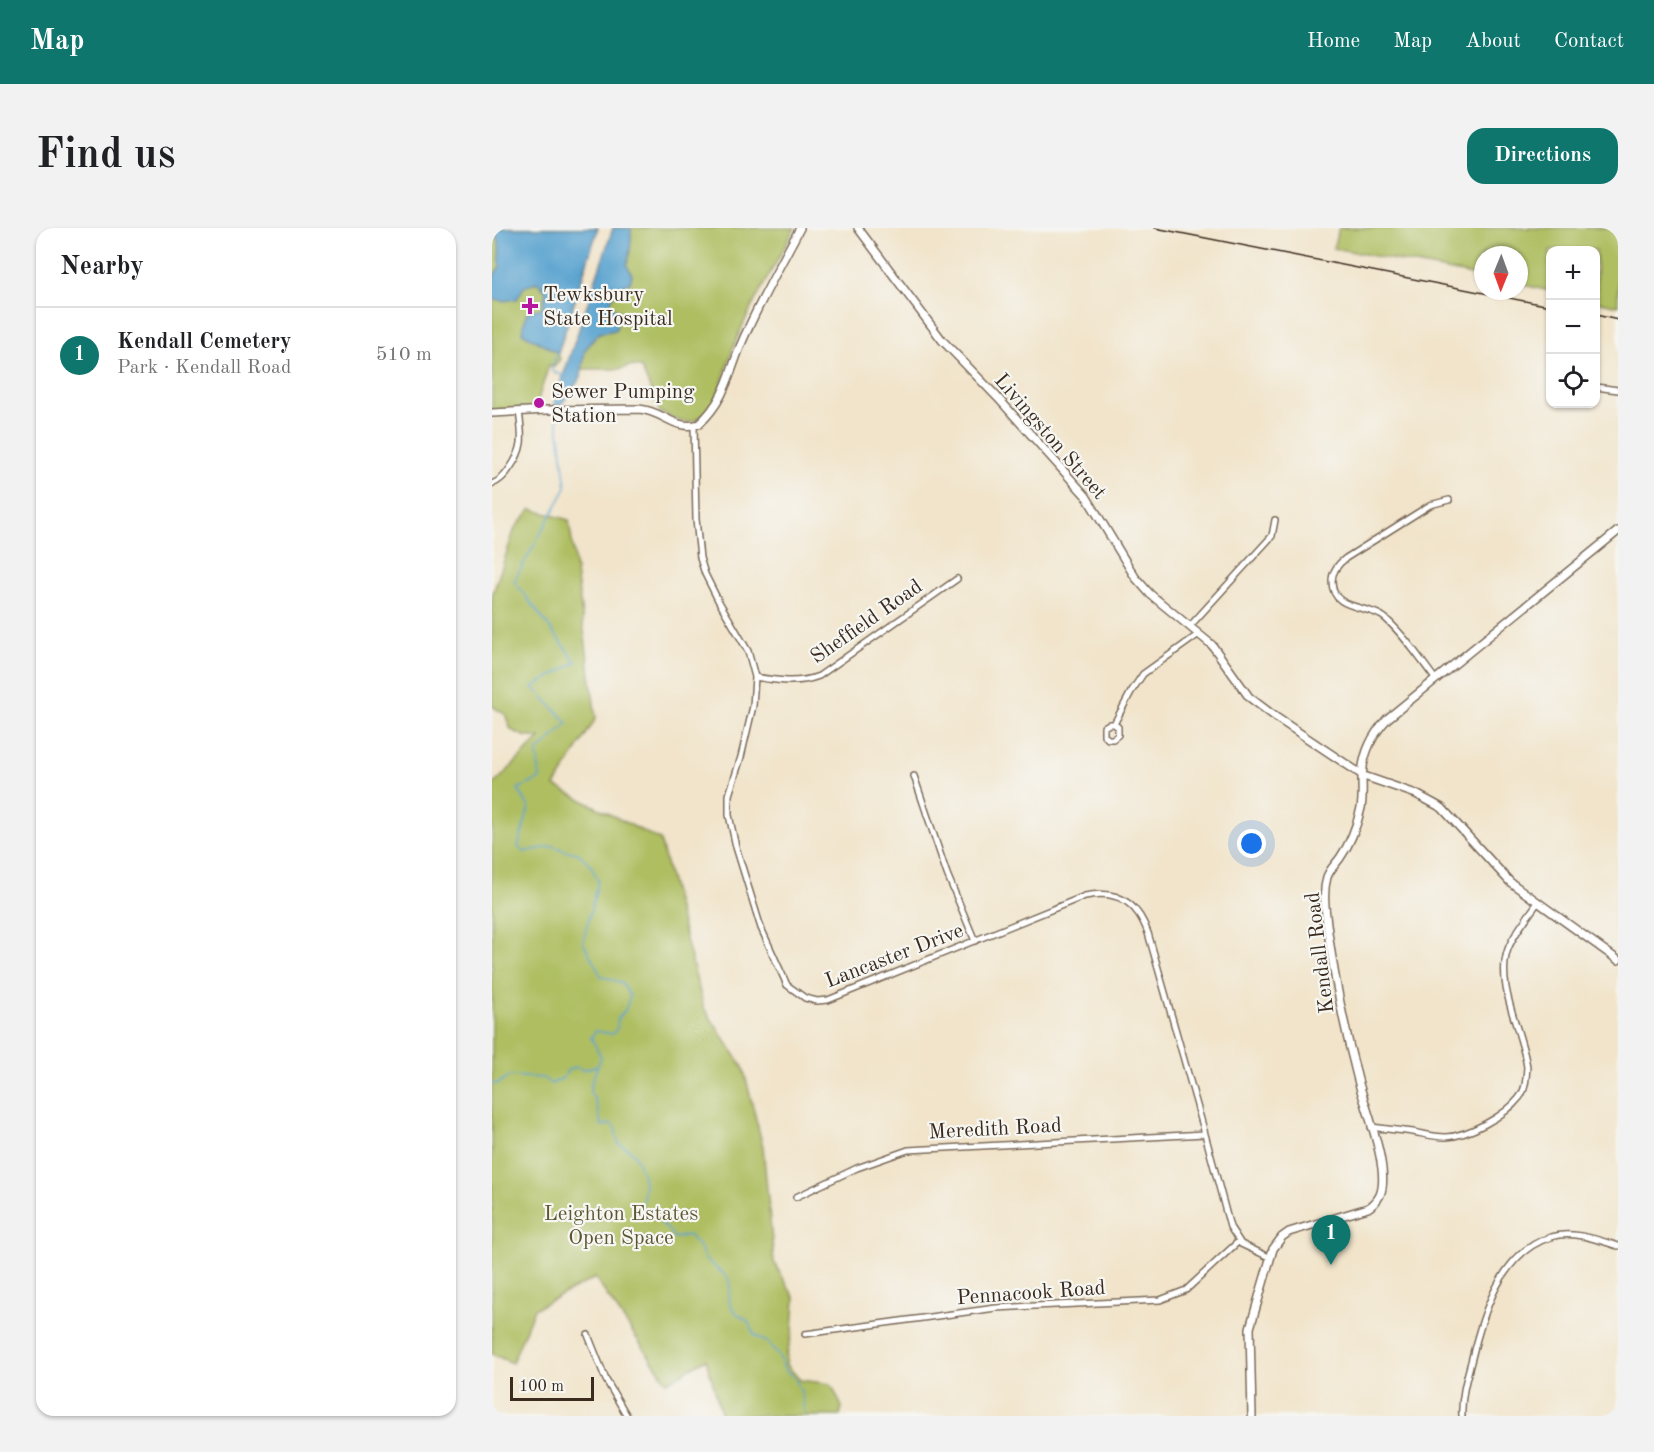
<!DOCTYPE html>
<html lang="en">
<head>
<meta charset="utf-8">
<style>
  :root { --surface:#fff; --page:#f2f2f2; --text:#202124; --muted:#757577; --line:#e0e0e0; --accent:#0f766e }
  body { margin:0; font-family:"Old Standard TT",serif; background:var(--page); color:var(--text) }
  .controls { position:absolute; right:18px; top:18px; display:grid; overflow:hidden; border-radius:12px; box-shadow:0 2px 4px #0004 }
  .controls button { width:54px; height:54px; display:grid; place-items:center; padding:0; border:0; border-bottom:2px solid var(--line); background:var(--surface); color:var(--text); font:30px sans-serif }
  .compass { position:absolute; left:982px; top:18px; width:54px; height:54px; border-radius:50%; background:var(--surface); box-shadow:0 2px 4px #0004; rotate:181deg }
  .scale { position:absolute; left:18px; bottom:15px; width:84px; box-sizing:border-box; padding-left:6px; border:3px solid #3b2a1e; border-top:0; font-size:16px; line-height:21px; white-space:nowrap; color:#3b2a1e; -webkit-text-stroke:4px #f6f6f2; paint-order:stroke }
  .you { position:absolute; left:760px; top:616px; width:21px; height:21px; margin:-15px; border:4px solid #fff; border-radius:50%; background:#1a73e8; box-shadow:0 0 0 9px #1a73e833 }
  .badge { display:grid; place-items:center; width:39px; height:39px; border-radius:50%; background:var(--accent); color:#fff; font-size:20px; font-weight:700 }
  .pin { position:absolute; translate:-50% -50px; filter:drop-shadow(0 2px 3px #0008) }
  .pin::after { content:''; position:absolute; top:32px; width:21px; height:18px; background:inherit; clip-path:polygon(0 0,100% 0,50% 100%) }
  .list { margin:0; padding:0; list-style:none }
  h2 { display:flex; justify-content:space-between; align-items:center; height:78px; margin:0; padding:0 24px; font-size:26px }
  h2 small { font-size:20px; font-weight:400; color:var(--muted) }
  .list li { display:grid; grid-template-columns:39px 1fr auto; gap:18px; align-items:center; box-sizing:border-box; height:96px; padding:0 24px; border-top:2px solid var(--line) }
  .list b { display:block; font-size:22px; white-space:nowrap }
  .list p { margin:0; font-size:20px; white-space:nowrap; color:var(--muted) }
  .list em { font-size:20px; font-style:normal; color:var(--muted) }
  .icon { flex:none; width:33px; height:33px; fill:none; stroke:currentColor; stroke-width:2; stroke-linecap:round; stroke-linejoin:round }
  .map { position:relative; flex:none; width:1126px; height:1188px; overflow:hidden; border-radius:18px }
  header { display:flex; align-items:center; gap:36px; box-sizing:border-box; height:84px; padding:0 30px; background:var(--accent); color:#fff }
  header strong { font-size:28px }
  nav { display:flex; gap:33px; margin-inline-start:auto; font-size:21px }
  .intro { display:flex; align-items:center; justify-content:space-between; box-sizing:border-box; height:144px; padding:0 36px }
  h1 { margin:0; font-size:42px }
  .button { padding:15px 27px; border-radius:18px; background:var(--accent); color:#fff; font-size:21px; font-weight:700 }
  main { display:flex; gap:36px; padding:0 36px }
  aside { flex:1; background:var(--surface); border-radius:18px; box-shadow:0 2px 4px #0004 }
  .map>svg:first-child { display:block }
  .green { fill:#aebe61; stroke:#747440; stroke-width:1.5 }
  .water { fill:#58a2cf; stroke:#4a6676; stroke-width:1.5 }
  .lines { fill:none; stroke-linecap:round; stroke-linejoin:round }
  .stream { stroke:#58a2cf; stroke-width:1.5 }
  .minor-casing { stroke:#7b6b5a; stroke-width:8 }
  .tertiary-casing { stroke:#7b6b5a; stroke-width:10 }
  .minor { stroke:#fff; stroke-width:5 }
  .tertiary { stroke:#fff; stroke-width:7 }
  .rail { stroke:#3b2a1e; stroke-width:1.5 }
  .poi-dot { fill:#b5179e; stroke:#f6f6f2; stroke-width:2 }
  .labels { text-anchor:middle; stroke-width:4.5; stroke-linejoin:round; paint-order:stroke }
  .poi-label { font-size:21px; fill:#3b2a1e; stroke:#f6f6f2; text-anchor:start }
  .street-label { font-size:21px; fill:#3b2a1e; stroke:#f6f6f2 }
  .park-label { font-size:21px; fill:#5e5632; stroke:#f6f6f2 }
</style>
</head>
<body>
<header>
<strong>Map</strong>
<nav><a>Home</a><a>Map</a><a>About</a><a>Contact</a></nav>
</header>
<div class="intro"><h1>Find us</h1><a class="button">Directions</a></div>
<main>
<aside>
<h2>Nearby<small></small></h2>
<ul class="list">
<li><span class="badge">1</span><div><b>Kendall Cemetery</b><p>Park · Kendall Road</p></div><em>510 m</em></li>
</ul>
</aside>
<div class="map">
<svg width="1126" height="1188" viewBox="0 0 1126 1188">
  <rect width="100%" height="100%" fill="#f6f6f2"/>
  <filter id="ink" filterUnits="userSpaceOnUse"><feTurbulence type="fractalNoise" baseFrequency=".0167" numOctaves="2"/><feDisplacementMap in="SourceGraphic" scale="12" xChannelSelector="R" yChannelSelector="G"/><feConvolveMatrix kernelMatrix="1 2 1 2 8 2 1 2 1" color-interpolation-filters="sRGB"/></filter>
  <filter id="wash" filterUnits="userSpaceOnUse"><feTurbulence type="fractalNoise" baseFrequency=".008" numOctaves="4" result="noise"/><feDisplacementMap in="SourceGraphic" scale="24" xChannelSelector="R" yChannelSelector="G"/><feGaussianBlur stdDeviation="1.35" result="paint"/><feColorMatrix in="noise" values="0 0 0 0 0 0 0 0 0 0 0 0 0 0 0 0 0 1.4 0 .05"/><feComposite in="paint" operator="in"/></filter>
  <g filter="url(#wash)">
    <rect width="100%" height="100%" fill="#f1e4ca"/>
    <!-- green -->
    <path class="green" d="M0 0H106L66 125 68 131 62 139 57 137 43 181 0 185Z
      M121 0H303C282 40 252 87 238 129 231 149 227 178 207 190 193 199 181 190 168 184L149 139 138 138 128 141H82Z
      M847 0H1126V78L1104 73V22H1058V63L1027 56V27H991V49L841 20Z
      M39 281 77 292 104 490 63 558 168 612 212 780 251 839 271 919 282 1034 303 1071 301 1103 295 1126 294 1136 308 1152 339 1156 350 1179 348 1188H230L214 1131 175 1154 103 1050 42 1081 20 1135 0 1126V558L48 510 32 508 19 502 13 486 0 478V368L23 300Z"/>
    <!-- water -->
    <path class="water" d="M0 0H106L66 125 30 105 35 84 50 80 54 63 46 54 32 59 25 71 11 73 0 71 1 49 8 38 7 13 4 7 0 6Z
      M121 0H139C140 13 138 25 135 37L140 47 138 55C125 59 121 64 118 77L127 83 124 102 107 105 93 122 89 149 69 177 61 178Z"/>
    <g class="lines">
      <!-- stream -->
      <path class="stream" d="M66 124 59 140 61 144 73 148
        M65 187 74 260 22 353 84 434 41 459 76 495 45 524 48 551 26 561 37 579 26 619 32 624 61 618 74 623 86 625 99 637 106 653 91 714 109 748 130 755 138 768 133 783 126 790 125 801 120 806 104 803 99 809 109 829 99 856 98 864 103 872 110 898 119 896 123 900 126 915C131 918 140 922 142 926 153 946 156 962 147 983L166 991 183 1010 197 1007 209 1021 212 1030 236 1050C241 1059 234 1069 239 1078 246 1092 256 1085 262 1107L276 1115 289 1131 292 1141 304 1152 310 1166 313 1188
        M0 855 5 856 18 848 51 850 59 856 71 850 76 842 84 839 91 842 104 838"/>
    </g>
  </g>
  <g filter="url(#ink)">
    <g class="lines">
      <!-- minor casing -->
      <g class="minor-casing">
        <path id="minor" d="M1104 159 1126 162
          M202 197 204 291 208 330 213 346 226 372 256 423 263 449 261 478 249 529 237 567V587L244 619 269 700 295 757 313 770 325 773 336 772 593 668C625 661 645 674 656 705L710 895 738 999 749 1016 777 1029
          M0 256C8 253 13 248 18 240 33 219 30 208 27 183
          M698 398 780 308 783 292
          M263 449C285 453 306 456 327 448L465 351
          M944 452C928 431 913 408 893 390 876 376 840 384 840 353 840 343 846 336 854 330L938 277 957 272
          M622 496 626 499V507L621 511H616L612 507V499L617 496H622L639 464 651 446 707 406
          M422 548 455 646 483 713
          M879 899C893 901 907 902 921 904 932 906 942 909 954 909 976 908 1013 888 1027 870 1034 862 1034 850 1035 839 1030 803 1003 757 1016 721 1022 705 1036 689 1046 674
          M304 969 365 940 416 922 713 906
          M313 1106 504 1080 668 1072 694 1062 747 1013
          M96 1107 114 1152 135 1188
          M970 1188C969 1169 974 1152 979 1134 990 1088 1008 1024 1059 1009 1080 1002 1106 1012 1126 1018"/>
      </g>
      <!-- tertiary casing -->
      <g class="tertiary-casing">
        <path id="tertiary" d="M366 0 450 112 506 170 594 268 643 349 658 366 720 417 757 469 785 490 872 548 924 566 950 580 1018 654 1126 732
          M0 185 55 182 147 181C172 183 182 203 207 196 237 169 238 137 255 103 271 68 290 34 308 0
          M760 1188 758 1100 781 1021 790 1009 797 1004 876 980C881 977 885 973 888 967 899 942 873 879 866 852 853 803 843 754 836 704 834 686 830 667 835 649 838 641 843 637 848 630 858 616 865 597 869 580 871 569 870 559 870 548 871 526 881 506 895 491L1126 303"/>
      </g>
      <!-- minor -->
      <use href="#minor" class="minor"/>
      <!-- tertiary -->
      <use href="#tertiary" class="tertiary"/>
      <!-- rail -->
      <path class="rail" d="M663 0 1058 78
        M1104 87 1126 92"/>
    </g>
  </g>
  <!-- markers -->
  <g class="poi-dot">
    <path d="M35 69h6v6h6v6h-6v6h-6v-6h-6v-6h6z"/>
    <circle cx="47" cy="175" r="6"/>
  </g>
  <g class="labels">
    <!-- poi labels -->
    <g class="poi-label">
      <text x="51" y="73">Tewksbury<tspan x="51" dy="24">State Hospital</tspan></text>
      <text x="59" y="170">Sewer Pumping<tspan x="59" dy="24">Station</tspan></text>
    </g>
    <!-- street labels -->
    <g class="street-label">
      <text transform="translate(559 208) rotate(49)" y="7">Livingston Street</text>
      <text transform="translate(374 393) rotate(-35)" y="7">Sheffield Road</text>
      <text transform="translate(827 725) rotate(-97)" y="7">Kendall Road</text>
      <text transform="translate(402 727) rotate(-21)" y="7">Lancaster Drive</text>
      <text transform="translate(503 900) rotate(-3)" y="7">Meredith Road</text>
      <text transform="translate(539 1064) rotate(-4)" y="7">Pennacook Road</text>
    </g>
    <!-- park labels -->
    <g class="park-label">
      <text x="129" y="992">Leighton Estates<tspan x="129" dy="24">Open Space</tspan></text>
    </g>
  </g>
</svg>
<div class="controls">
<button>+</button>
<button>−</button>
<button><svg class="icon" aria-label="locate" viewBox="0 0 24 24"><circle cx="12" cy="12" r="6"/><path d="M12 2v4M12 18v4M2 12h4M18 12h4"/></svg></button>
</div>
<svg class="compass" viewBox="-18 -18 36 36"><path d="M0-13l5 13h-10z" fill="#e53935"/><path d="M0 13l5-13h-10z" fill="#757577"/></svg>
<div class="scale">100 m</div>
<div class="you"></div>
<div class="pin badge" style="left:839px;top:1037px">1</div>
</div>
</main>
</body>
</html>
